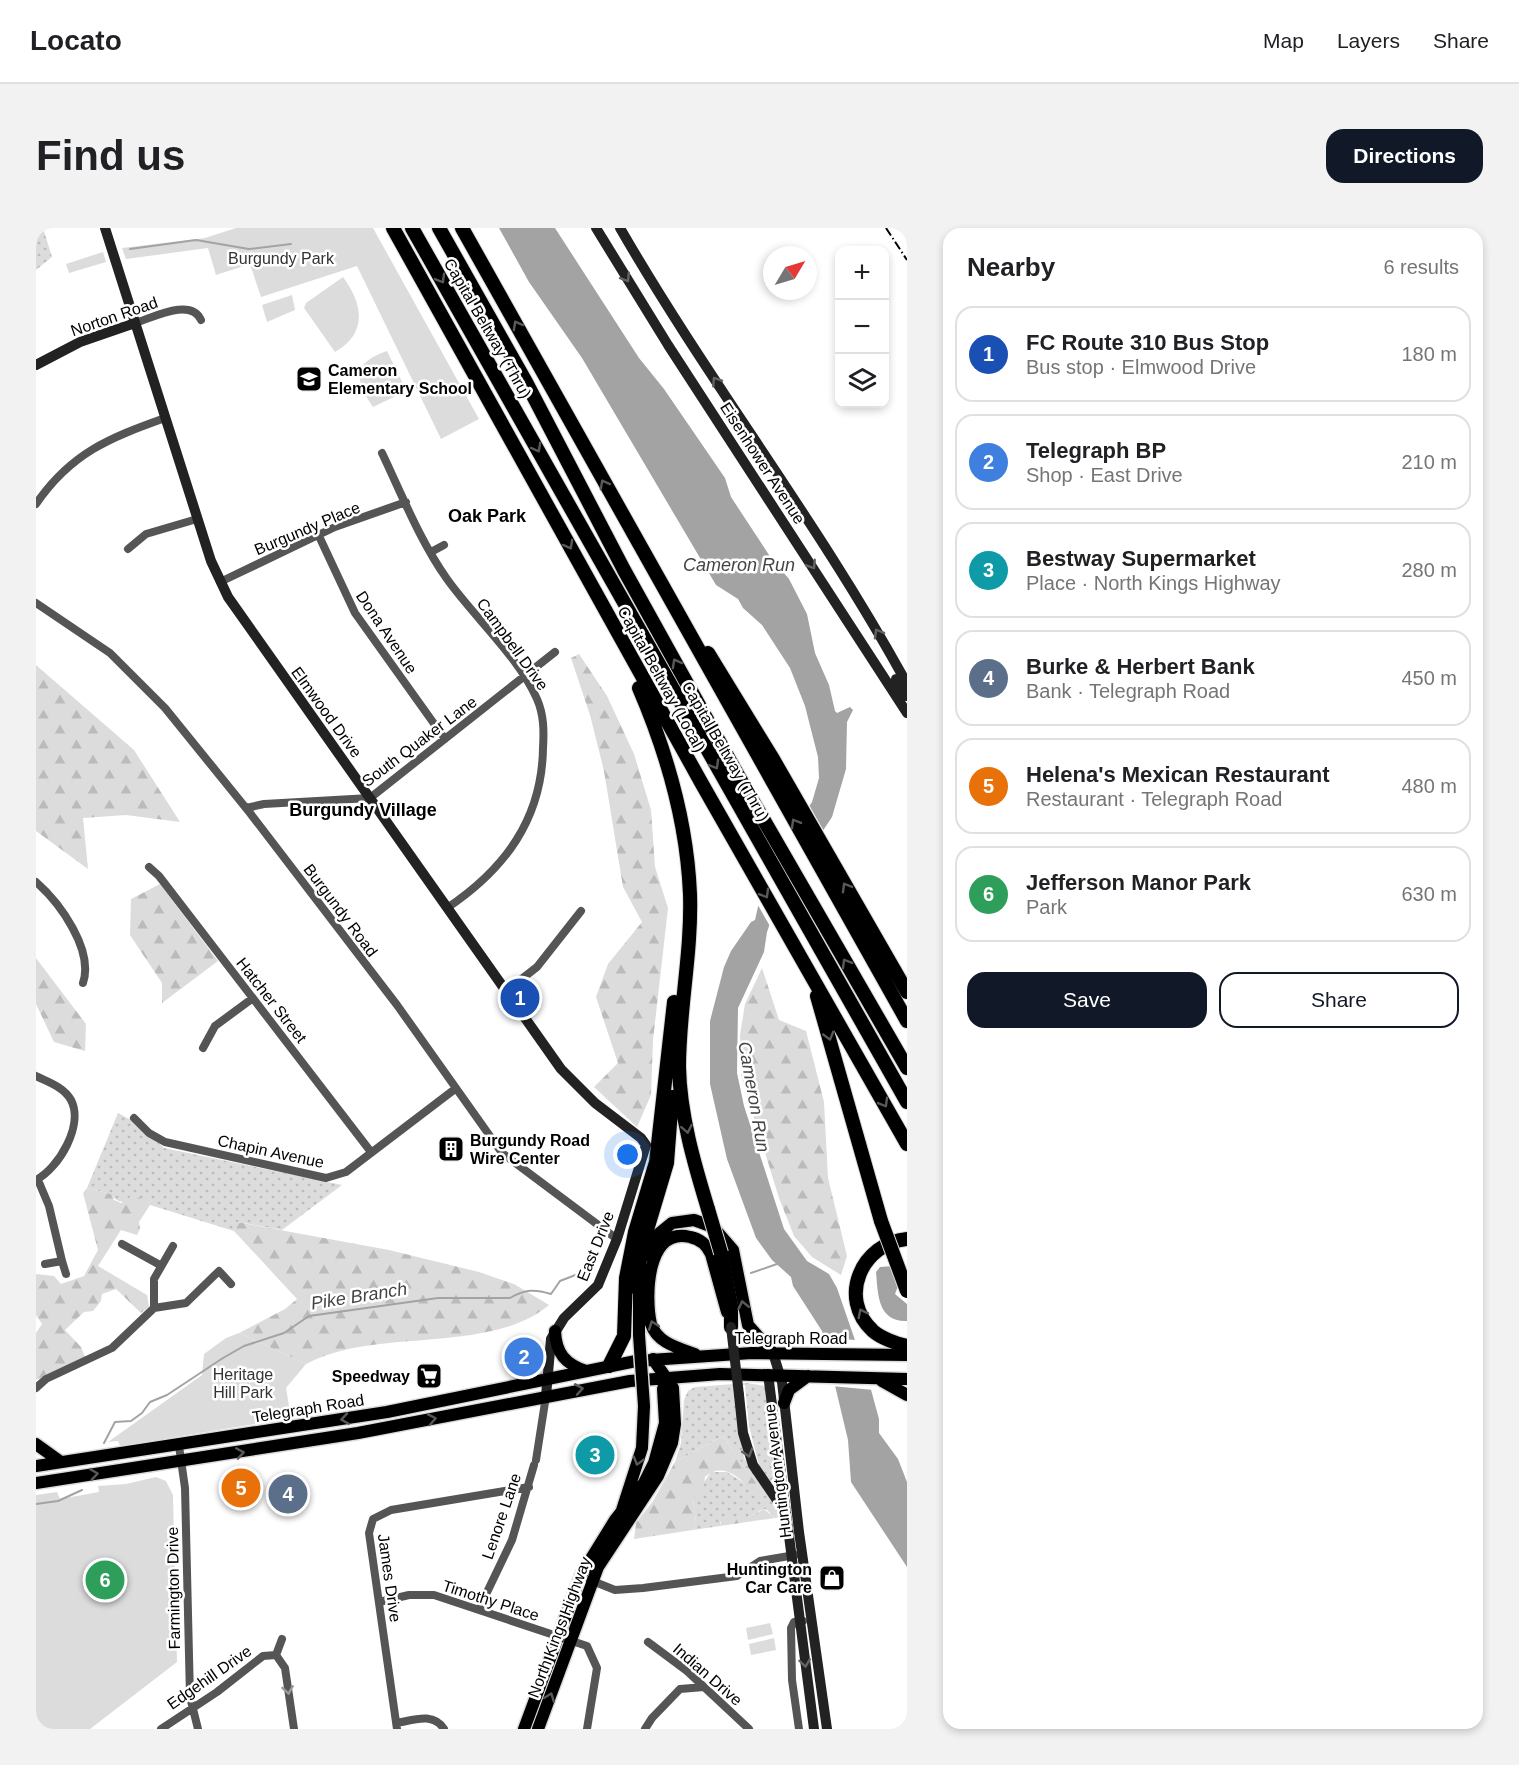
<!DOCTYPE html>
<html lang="en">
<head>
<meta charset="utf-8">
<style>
  :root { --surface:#fff; --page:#f2f2f2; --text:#202124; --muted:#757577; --line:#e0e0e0; --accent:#111827 }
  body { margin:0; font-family:Helvetica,sans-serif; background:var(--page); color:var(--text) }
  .controls { position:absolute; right:18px; top:18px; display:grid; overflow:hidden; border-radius:12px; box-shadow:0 3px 9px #0003 }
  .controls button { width:54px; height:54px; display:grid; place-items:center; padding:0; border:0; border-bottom:2px solid var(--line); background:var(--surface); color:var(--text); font:30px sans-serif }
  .compass { position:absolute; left:727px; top:18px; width:54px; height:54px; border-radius:50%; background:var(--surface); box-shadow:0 3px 9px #0003; rotate:52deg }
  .you { position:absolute; left:592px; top:927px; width:21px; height:21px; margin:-15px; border:4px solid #fff; border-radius:50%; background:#1a73e8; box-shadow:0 0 0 9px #1a73e833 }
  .badge { display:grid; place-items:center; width:39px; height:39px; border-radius:50%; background:var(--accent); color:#fff; font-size:20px; font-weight:700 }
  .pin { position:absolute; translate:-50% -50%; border:3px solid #fff; box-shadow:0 2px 6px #0006 }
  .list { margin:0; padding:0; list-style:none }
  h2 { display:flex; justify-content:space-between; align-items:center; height:78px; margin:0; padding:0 24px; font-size:26px }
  h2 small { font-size:20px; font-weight:400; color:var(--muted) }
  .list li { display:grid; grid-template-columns:39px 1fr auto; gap:18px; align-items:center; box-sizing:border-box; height:96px; margin:0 12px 12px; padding:0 12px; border:2px solid var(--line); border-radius:18px }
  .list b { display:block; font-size:22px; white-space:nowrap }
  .list p { margin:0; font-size:20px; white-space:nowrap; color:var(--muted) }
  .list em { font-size:20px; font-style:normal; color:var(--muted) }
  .actions { display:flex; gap:12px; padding:18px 24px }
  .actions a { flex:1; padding:14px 0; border:2px solid var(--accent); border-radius:18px; text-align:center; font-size:21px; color:var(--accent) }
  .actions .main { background:var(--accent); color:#fff }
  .icon { flex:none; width:33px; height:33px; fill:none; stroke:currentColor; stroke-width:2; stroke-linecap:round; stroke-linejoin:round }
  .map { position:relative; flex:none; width:871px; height:1501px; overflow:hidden; border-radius:18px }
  header { display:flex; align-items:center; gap:36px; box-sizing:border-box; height:84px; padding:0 30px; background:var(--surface); border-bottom:2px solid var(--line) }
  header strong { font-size:28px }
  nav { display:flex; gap:33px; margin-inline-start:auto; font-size:21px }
  .intro { display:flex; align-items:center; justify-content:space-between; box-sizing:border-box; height:144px; padding:0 36px }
  h1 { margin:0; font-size:42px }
  .button { padding:15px 27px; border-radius:18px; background:var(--accent); color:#fff; font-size:21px; font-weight:700 }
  main { display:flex; gap:36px; padding:0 36px }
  aside { flex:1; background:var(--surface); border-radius:18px; box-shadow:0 3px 9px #0003 }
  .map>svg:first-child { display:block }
  .grass { fill:url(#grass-dots) }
  .forest { fill:url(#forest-firs) }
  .park { fill:#dcdcdc }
  .water { fill:#a3a3a3 }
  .pier { fill:#fff }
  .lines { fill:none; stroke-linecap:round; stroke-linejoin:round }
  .stream { stroke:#a3a3a3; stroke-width:2 }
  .primary-casing { stroke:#dbdbdb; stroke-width:15 }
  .highway-casing { stroke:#dbdbdb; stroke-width:16 }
  .street { stroke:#555; stroke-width:8 }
  .secondary { stroke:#222; stroke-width:10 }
  .primary { stroke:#000; stroke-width:12 }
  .highway { stroke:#000; stroke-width:14 }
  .rail { stroke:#000; stroke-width:2; stroke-dasharray:9 3 1.5 3; stroke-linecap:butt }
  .primary-bridge-casing { stroke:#dbdbdb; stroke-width:15; stroke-linecap:butt }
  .highway-bridge-casing { stroke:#dbdbdb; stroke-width:16; stroke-linecap:butt }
  .secondary-bridge { stroke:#222; stroke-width:10 }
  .primary-bridge { stroke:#000; stroke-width:12 }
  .highway-bridge { stroke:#000; stroke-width:14 }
  .oneway { stroke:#646464 }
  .oneway2 { stroke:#595959 }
  .oneway3 { stroke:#999 }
  .labels { text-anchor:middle; stroke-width:5; stroke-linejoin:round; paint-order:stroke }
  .park-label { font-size:16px; fill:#333; stroke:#fff }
  .street-label { font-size:16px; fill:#000; stroke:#fff }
  .poi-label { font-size:16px; font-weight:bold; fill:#000; stroke:#fff; text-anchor:start }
  .neighbourhood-label { font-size:18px; font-weight:bold; fill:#000; stroke:#fff }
  .water-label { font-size:18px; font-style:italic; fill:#444; stroke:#fff }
</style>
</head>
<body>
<header>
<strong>Locato</strong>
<nav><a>Map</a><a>Layers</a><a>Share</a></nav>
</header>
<div class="intro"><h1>Find us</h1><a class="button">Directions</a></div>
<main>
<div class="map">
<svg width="871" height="1501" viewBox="0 0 871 1501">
  <defs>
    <pattern id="grass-dots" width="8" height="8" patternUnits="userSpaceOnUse" patternTransform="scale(1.5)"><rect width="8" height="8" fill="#dcdcdc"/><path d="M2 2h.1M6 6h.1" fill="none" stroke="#bbb" stroke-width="1.8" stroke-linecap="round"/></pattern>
    <pattern id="forest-firs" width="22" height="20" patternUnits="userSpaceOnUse" patternTransform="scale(1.5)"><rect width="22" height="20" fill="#dcdcdc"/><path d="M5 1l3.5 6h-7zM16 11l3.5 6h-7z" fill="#bbb"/></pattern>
  </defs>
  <rect width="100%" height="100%" fill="#fff"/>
  <!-- grass -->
  <path class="grass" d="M0 0H7L16 29 0 42Z
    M82 885 104 897 128 920 306 957 246 1002 202 994 198 1003 114 977 113 973C99 973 82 979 75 966L51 960Z
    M711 1155 729 1158 746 1270 725 1245 713 1198 709 1157H698L708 1230 748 1289 739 1290 730 1281C723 1281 719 1286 712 1289 701 1293 697 1286 684 1294V1298L657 1302 660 1294 657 1270 675 1244H691L728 1267 687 1208 639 1234 645 1215 648 1172 652 1163 659 1159Z"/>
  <!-- forest -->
  <path class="forest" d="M543 426 571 468 598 526 615 582 619 639 632 680 617 812 615 867 601 899 558 859 582 835 560 769 572 736 606 694 587 659 568 543 554 487 535 430Z
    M0 437 98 522 144 594 90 587 47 590 52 641 0 603Z
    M124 656 182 733 126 775V755L94 707 95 671Z
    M0 730 50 796 49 823 18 814 0 776Z
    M726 740 743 792 770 803 788 874 792 950 811 1028 805 1047 776 1029 758 1008 743 970 705 847 704 807 709 776Z
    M51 960 75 966 78 972 85 975 91 973 95 967 113 973 114 977 103 994 104 1001 101 1007 85 1002 62 1038 111 1067 113 1079 105 1085 80 1061 66 1066 65 1073 57 1083 48 1084 29 1102 45 1119 49 1129 0 1152V1105L6 1096 0 1087V1046L18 1048 25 1056 48 1048 62 1022 47 965Z
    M201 994 353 1022 443 1044 478 1056 513 1077C454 1127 337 1099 270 1136L203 1105 249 1081 261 1071 198 1003Z
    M687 1208 729 1268C710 1264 694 1228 669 1249L667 1263 657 1270 660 1294 657 1302 598 1311 600 1295 617 1273 639 1234Z
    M728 1281 739 1290 684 1298 686 1289H712Z"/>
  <!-- park -->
  <path class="park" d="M200 0H337L443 191 405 211 321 38 225 69 214 36 180 47 172 20 90 31 86 20 169 10Z
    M67 24 70 34 33 45 30 36Z
    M307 49C327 76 332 105 299 124L268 80 270 75Z
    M256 67 259 82 231 94 226 77Z
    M351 123 369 160 366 165 337 179C319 153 315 135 351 123Z
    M203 1105 270 1136 250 1160 255 1190 84 1218 82 1213 72 1214 166 1147 168 1126 190 1110Z
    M120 1249 130 1253 137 1267 141 1434 54 1501H0V1267L21 1264 24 1271 63 1264 62 1258 90 1256Z
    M734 1395 737 1406 712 1412 710 1400Z
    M738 1410 740 1422 715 1427 713 1416Z"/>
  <!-- water -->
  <path class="water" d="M463 0H519L603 130 628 161 689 250 695 269 733 327 753 351 771 386 779 425 793 457 799 483 801 485 814 479 817 482 811 494 810 541 796 589 778 616 756 632 731 704 728 724 702 780 701 845 708 878 748 1001 771 1033 793 1046 801 1060 831 1147 843 1191V1205L862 1231 871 1254V1339L815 1254 812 1212 786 1103 757 1058 755 1049 736 1032 720 1010 691 931 674 856V793L688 739 695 723 715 694 719 692 730 643 776 574 783 550 782 529 769 478 754 440 726 397 707 380 702 371 680 357 546 130 493 54Z
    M857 1038 864 1053 859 1066 871 1076V1093C841 1094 842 1065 840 1044L844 1039Z"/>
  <!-- pier -->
  <path class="pier" d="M772 575 789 605 780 619 758 634 735 700 719 672 727 642 741 615 763 593Z
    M785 1110 821 1112 838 1162 795 1158Z"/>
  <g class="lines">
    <!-- stream -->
    <path class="stream" d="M94 21 160 12 213 21 255 16
      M715 1045 741 1036
      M68 1215 79 1194 95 1193 106 1185 114 1174 131 1167 187 1130 208 1118 248 1105 273 1088 402 1070H474C489 1061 499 1061 515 1066L524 1053 542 1046
      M0 1276 22 1273 46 1262"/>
    <!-- primary casing -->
    <g class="primary-casing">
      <path id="primary" d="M608 1028 620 1008 636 995 658 992 677 999 697 1022 712 1097 737 1125
        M603 1051V1107
        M519 1103C520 1125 529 1136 550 1143
        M659 1126C643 1120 621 1115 615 1096 609 1070 610 998 654 1009 664 1011 671 1017 675 1026L691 1084
        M846 1153 871 1167
        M748 1175 753 1162 772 1148
        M0 1216 25 1234
        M0 1238 351 1184 600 1133 716 1125 871 1127
        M0 1255 322 1205 594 1153 684 1146 871 1151
        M586 1282 606 1220 608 1178
        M488 1501 545 1347 579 1292 608 1255 618 1235 629 1195 627 1161 630 1150
        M502 1501 562 1339 622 1248 636 1215 639 1196 637 1160 617 1131"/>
    </g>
    <!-- highway casing -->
    <g class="highway-casing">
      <path id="highway" d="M357 0 666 556 871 916
        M376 0 871 874
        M403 0 490 154 588 342 704 551 871 840
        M426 0 871 793
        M672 425 737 531 871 764
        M603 460C631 525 651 595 654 666 656 724 643 781 643 839 644 887 658 935 672 981
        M781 768 845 993
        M871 1011C826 1015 801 1070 837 1103 845 1110 861 1116 871 1118
        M685 1025 695 1077V1099
        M601 1060 605 1022 631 935 636 869
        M573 1138 588 1108 590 1050 599 1004 620 934 638 774"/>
    </g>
    <!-- street -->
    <path class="street" d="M99 95C116 90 155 69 165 92
      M346 225C366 267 384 313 411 351 438 389 482 428 501 471 508 487 508 503 507 520 506 591 469 641 411 680
      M0 276C35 225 73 210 129 190
      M282 306 319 385 409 511
      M92 321 110 306 161 291
      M395 324 408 317
      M184 354 299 299 370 274
      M0 375 74 425 129 480 214 585 361 777 466 925 581 1011
      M210 580 228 576 334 570 519 424
      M113 639 123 648 335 924
      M0 654C24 675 58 722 47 755
      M470 763 501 739 545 683
      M167 820 179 798 217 770
      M0 848C12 854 28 859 35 872 48 897 23 940 0 952
      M98 890 113 905 129 914 290 950 310 944 419 861
      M2 952 13 978 26 1033 9 1036
      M86 1016 124 1037
      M26 1033 30 1046
      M118 1080 150 1075 183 1043 195 1056
      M118 1080V1051L137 1018
      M0 1160 10 1151 76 1120 118 1080
      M143 1218 149 1260 154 1469 162 1501
      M500 1232 510 1168
      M554 1352 579 1362 607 1360 701 1348 724 1333 759 1327
      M343 1374 373 1367H398L551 1418 561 1440 551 1501
      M443 1381 476 1312 498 1237
      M612 1414 651 1443 713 1501
      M240 1427 249 1440 258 1501
      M240 1427 246 1411
      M361 1495C378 1492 397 1484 408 1501
      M125 1501 181 1464 227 1428 240 1427
      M361 1501 333 1305 337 1291 355 1282 493 1259
      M609 1501 616 1490 644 1461 668 1459
      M763 1501 756 1452 755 1400 758 1394 767 1393"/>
    <!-- secondary -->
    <path class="secondary" d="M69 0 175 333 192 369 525 841 559 875 605 910 610 917 581 1011 562 1057 528 1090 515 1111 510 1168
      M560 0 632 117 871 485
      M584 0C674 156 785 298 871 456
      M0 137 44 114 99 95
      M860 451 871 468
      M737 1125 746 1154 763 1304 791 1501
      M732 1146 778 1501
      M703 1167 707 1205 717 1237 749 1284"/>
    <!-- primary -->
    <use href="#primary" class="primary"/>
    <!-- highway -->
    <use href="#highway" class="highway"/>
    <!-- rail -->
    <path class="rail" d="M850 0 871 32
      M866 0 871 7"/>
    <!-- primary-bridge casing -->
    <g class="primary-bridge-casing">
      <path id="primary-bridge" d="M603 1107 608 1178"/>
    </g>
    <!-- highway-bridge casing -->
    <g class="highway-bridge-casing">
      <path id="highway-bridge" d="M672 981 685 1025
        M845 993 871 1063"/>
    </g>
    <!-- secondary-bridge -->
    <path class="secondary-bridge" d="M695 1099 703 1167"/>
    <!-- primary-bridge -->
    <use href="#primary-bridge" class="primary-bridge"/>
    <!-- highway-bridge -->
    <use href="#highway-bridge" class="highway-bridge"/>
  </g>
  <!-- one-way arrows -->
  <defs><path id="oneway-chevron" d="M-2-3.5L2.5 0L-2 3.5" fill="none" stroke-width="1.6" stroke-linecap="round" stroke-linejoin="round" transform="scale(1.5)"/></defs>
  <g class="oneway">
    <use href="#oneway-chevron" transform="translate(590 50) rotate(58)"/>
    <use href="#oneway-chevron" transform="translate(680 153) rotate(-123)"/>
    <use href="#oneway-chevron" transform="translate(776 337) rotate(57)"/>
    <use href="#oneway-chevron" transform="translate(842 405) rotate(-120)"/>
    <use href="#oneway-chevron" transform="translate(712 1225) rotate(73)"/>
    <use href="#oneway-chevron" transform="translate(769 1435) rotate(82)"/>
  </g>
  <g class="oneway2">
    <use href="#oneway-chevron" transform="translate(405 51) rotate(60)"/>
    <use href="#oneway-chevron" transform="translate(481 97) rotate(-119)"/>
    <use href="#oneway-chevron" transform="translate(501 220) rotate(61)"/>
    <use href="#oneway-chevron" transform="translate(568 256) rotate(-119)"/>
    <use href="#oneway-chevron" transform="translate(533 317) rotate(61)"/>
    <use href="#oneway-chevron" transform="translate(640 435) rotate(-119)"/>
    <use href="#oneway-chevron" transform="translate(679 537) rotate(60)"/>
    <use href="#oneway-chevron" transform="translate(759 595) rotate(-120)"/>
    <use href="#oneway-chevron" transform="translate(810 659) rotate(-120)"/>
    <use href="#oneway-chevron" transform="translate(729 666) rotate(60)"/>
    <use href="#oneway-chevron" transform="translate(810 735) rotate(-120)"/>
    <use href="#oneway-chevron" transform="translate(793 808) rotate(75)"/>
    <use href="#oneway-chevron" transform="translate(848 875) rotate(60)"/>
    <use href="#oneway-chevron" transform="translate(651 901) rotate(79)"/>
    <use href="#oneway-chevron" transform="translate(707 1077) rotate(-103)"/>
    <use href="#oneway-chevron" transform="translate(826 1085) rotate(-117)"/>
    <use href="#oneway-chevron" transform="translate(617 1097) rotate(-110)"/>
    <use href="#oneway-chevron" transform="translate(543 1161) rotate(-10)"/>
    <use href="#oneway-chevron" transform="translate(309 1191) rotate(171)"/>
    <use href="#oneway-chevron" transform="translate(396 1191) rotate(-11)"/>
    <use href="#oneway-chevron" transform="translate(204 1225) rotate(-9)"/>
    <use href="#oneway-chevron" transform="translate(602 1233) rotate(106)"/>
    <use href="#oneway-chevron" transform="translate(58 1246) rotate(-8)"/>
    <use href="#oneway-chevron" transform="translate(514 1469) rotate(-69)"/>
  </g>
  <use class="oneway3" href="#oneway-chevron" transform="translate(252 1462) rotate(81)"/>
  <!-- icons -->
  <defs>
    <g id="school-square" transform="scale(1.35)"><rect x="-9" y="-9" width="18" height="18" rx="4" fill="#000" stroke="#fff"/><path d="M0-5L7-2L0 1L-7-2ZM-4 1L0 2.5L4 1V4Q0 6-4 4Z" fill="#fff"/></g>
    <g id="building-square" transform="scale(1.35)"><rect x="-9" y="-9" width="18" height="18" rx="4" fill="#000" stroke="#fff"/><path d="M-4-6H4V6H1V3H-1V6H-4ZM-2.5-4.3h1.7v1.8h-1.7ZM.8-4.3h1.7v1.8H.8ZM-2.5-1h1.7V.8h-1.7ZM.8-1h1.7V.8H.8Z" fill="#fff"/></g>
    <g id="supermarket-square" transform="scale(1.35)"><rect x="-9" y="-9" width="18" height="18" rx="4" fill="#000" stroke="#fff"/><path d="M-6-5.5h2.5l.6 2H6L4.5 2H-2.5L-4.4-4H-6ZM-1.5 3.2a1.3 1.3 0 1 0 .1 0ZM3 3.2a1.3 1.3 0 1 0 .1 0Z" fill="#fff"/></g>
    <g id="shop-square" transform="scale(1.35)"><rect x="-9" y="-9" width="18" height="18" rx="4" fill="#000" stroke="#fff"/><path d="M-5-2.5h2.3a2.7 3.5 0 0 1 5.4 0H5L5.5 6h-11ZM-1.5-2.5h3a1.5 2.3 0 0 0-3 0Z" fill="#fff"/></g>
  </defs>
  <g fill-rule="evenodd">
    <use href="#school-square" x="273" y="151"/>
    <use href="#building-square" x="415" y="921"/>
    <use href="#supermarket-square" x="393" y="1148"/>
    <use href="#shop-square" x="796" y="1350"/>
  </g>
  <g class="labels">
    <!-- park labels -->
    <g class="park-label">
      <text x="245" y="36">Burgundy Park</text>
      <text x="207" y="1152">Heritage<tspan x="207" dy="18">Hill Park</tspan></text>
    </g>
    <!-- street labels -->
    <g class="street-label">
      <text transform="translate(78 88) rotate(-19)" y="6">Norton Road</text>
      <text transform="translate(452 100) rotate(60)" y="6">Capital Beltway (Thru)</text>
      <text transform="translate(727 235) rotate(57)" y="6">Eisenhower Avenue</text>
      <text transform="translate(271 300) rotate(-23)" y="6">Burgundy Place</text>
      <text transform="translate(351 404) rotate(56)" y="6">Dona Avenue</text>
      <text transform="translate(477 416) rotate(54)" y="6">Campbell Drive</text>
      <text transform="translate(626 451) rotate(61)" y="6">Capital Beltway (Local)</text>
      <text transform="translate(291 484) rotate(54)" y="6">Elmwood Drive</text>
      <text transform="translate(383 513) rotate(-37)" y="6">South Quaker Lane</text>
      <text transform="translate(690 523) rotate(60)" y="6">Capital Beltway (Thru)</text>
      <text transform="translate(305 682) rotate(53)" y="6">Burgundy Road</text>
      <text transform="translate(236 772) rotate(52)" y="6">Hatcher Street</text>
      <text transform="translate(235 923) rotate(12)" y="6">Chapin Avenue</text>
      <text transform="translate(559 1018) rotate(-68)" y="6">East Drive</text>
      <text x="755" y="1116">Telegraph Road</text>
      <text transform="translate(272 1180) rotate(-9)" y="6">Telegraph Road</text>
      <text transform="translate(741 1243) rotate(-97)" y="6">Huntington Avenue</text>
      <text transform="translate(465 1288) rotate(-71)" y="6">Lenore Lane</text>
      <text transform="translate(354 1350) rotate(82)" y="6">James Drive</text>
      <text transform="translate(137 1360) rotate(-91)" y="6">Farmington Drive</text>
      <text transform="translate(455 1372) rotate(18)" y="6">Timothy Place</text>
      <text transform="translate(523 1399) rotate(-69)" y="6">North Kings Highway</text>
      <text transform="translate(672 1446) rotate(41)" y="6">Indian Drive</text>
      <text transform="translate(173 1449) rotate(-35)" y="6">Edgehill Drive</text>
    </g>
    <!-- poi labels -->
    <g class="poi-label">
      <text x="292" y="148">Cameron<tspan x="292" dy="18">Elementary School</tspan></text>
      <text x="434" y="918">Burgundy Road<tspan x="434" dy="18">Wire Center</tspan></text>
      <text x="374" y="1154" text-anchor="end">Speedway</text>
      <text x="776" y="1347" text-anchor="end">Huntington<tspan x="776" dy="18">Car Care</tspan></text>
    </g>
    <!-- neighbourhood labels -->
    <g class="neighbourhood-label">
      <text x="451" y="294">Oak Park</text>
      <text x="327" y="588">Burgundy Village</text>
    </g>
    <!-- water labels -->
    <g class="water-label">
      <text x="703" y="343">Cameron Run</text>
      <text transform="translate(718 869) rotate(80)" y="6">Cameron Run</text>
      <text transform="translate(323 1068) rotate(-9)" y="6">Pike Branch</text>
    </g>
  </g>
</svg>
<div class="controls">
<button>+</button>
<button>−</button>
<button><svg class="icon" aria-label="layers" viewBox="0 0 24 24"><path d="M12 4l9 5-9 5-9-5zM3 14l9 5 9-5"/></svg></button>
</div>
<svg class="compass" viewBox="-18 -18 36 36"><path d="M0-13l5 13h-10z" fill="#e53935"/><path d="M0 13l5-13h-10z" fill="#757577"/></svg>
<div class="you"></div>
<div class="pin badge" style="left:484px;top:770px;background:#1a4fb4">1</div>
<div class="pin badge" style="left:488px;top:1129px;background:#3f7fe0">2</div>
<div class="pin badge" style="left:559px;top:1227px;background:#0f9aa8">3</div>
<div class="pin badge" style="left:252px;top:1266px;background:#5c6f8a">4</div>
<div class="pin badge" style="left:205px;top:1260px;background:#e8710a">5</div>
<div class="pin badge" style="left:69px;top:1352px;background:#2e9e5b">6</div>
</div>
<aside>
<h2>Nearby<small>6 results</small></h2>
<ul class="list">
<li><span class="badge" style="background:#1a4fb4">1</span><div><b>FC Route 310 Bus Stop</b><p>Bus stop · Elmwood Drive</p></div><em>180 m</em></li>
<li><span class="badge" style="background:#3f7fe0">2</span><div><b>Telegraph BP</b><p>Shop · East Drive</p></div><em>210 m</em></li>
<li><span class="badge" style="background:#0f9aa8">3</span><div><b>Bestway Supermarket</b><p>Place · North Kings Highway</p></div><em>280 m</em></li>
<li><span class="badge" style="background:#5c6f8a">4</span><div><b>Burke &amp; Herbert Bank</b><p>Bank · Telegraph Road</p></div><em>450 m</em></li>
<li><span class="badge" style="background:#e8710a">5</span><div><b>Helena's Mexican Restaurant</b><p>Restaurant · Telegraph Road</p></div><em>480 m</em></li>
<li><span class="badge" style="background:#2e9e5b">6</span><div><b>Jefferson Manor Park</b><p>Park</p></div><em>630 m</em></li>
</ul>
<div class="actions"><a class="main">Save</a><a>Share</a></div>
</aside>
</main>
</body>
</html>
